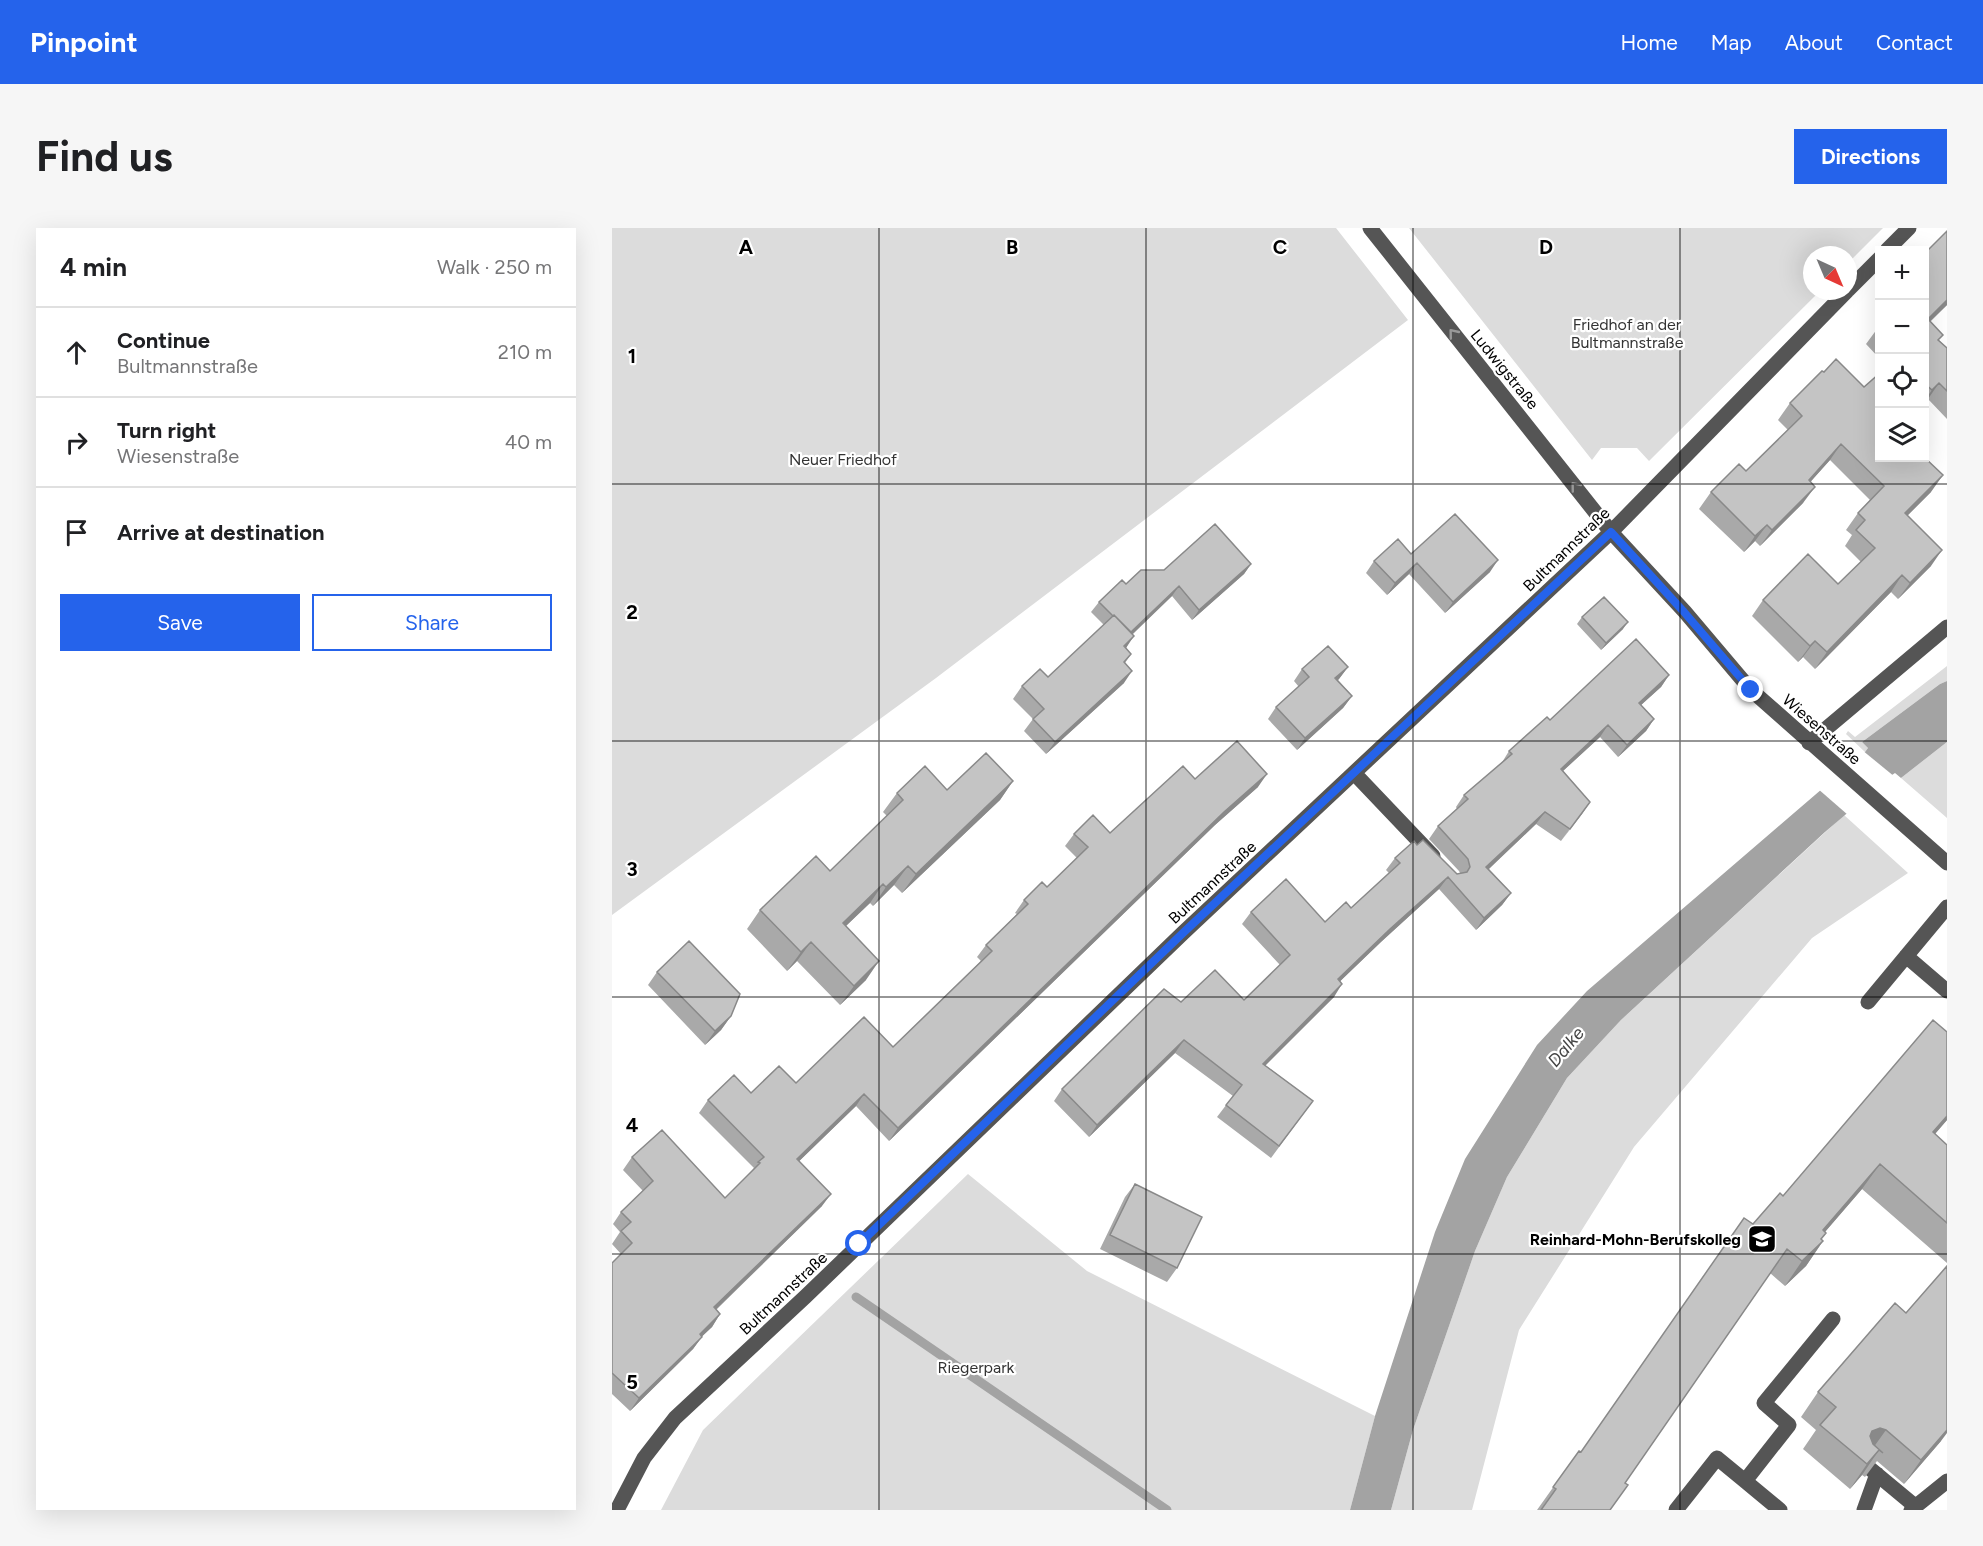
<!DOCTYPE html>
<html lang="en">
<head>
<meta charset="utf-8">
<style>
  :root { --surface:#fff; --page:#f6f6f6; --text:#202124; --muted:#757577; --line:#e0e0e0; --accent:#2563eb }
  body { margin:0; font-family:Figtree,sans-serif; background:var(--page); color:var(--text) }
  .controls { position:absolute; right:18px; top:18px; display:grid; overflow:hidden; border-radius:0px; box-shadow:0 6px 24px #0002 }
  .controls button { width:54px; height:54px; display:grid; place-items:center; padding:0; border:0; border-bottom:2px solid var(--line); background:var(--surface); color:var(--text); font:30px sans-serif }
  .compass { position:absolute; left:1191px; top:18px; width:54px; height:54px; border-radius:50%; background:var(--surface); box-shadow:0 6px 24px #0002; rotate:136deg }
  .stop { position:absolute; width:18px; height:18px; margin:-14px; border:4px solid #2563eb; border-radius:50%; background:#fff }
  .stop.end { background:#2563eb; border-color:#fff; box-shadow:0 2px 6px #0008 }
  .list { margin:0; padding:0; list-style:none }
  h2 { display:flex; justify-content:space-between; align-items:center; height:78px; margin:0; padding:0 24px; font-size:26px }
  h2 small { font-size:20px; font-weight:400; color:var(--muted) }
  .list li { display:grid; grid-template-columns:39px 1fr auto; gap:18px; align-items:center; box-sizing:border-box; height:90px; padding:0 24px; border-top:2px solid var(--line) }
  .list b { display:block; font-size:22px; white-space:nowrap }
  .list p { margin:0; font-size:20px; white-space:nowrap; color:var(--muted) }
  .list em { font-size:20px; font-style:normal; color:var(--muted) }
  .actions { display:flex; gap:12px; padding:18px 24px }
  .actions a { flex:1; padding:14px 0; border:2px solid var(--accent); border-radius:0px; text-align:center; font-size:21px; color:var(--accent) }
  .actions .main { background:var(--accent); color:#fff }
  .icon { flex:none; width:33px; height:33px; fill:none; stroke:currentColor; stroke-width:2; stroke-linecap:round; stroke-linejoin:round }
  .map { position:relative; flex:none; width:1335px; height:1282px; overflow:hidden; border-radius:0px }
  header { display:flex; align-items:center; gap:36px; box-sizing:border-box; height:84px; padding:0 30px; background:var(--accent); color:#fff }
  header strong { font-size:28px }
  nav { display:flex; gap:33px; margin-inline-start:auto; font-size:21px }
  .intro { display:flex; align-items:center; justify-content:space-between; box-sizing:border-box; height:144px; padding:0 36px }
  h1 { margin:0; font-size:42px }
  .button { padding:15px 27px; border-radius:0px; background:var(--accent); color:#fff; font-size:21px; font-weight:700 }
  main { display:flex; gap:36px; padding:0 36px }
  aside { flex:1; background:var(--surface); border-radius:0px; box-shadow:0 6px 24px #0002 }
  .map>svg:first-child { display:block }
  .green { fill:#dcdcdc }
  .water { fill:#a3a3a3 }
  .pier { fill:#fff }
  .lines { fill:none; stroke-linecap:round; stroke-linejoin:round }
  .stream { stroke:#a3a3a3; stroke-width:9 }
  .minor { stroke:#555; stroke-width:15 }
  .wall { fill:#a9a9a9 }
  .shaded-wall { fill:#898989 }
  .building { fill:#c4c4c4; stroke:#898989; stroke-width:1.5 }
  .oneway { stroke:#999 }
  .route { stroke:#2563eb; stroke-width:8 }
  .grid { fill:none; stroke:#000; stroke-width:1.5; stroke-opacity:0.55 }
  .labels { text-anchor:middle; stroke-width:4.5; stroke-linejoin:round; paint-order:stroke }
  .park-label { font-size:16px; fill:#333; stroke:#fff }
  .street-label { font-size:16px; fill:#000; stroke:#fff }
  .poi-label { font-size:16px; font-weight:bold; fill:#000; stroke:#fff; text-anchor:end }
  .water-label { font-size:18px; font-style:italic; fill:#444; stroke:#fff }
  .grid-label { font-size:20px; text-anchor:middle; font-weight:bold; fill:#000; stroke:#fff; stroke-width:4.5; stroke-linejoin:round; paint-order:stroke }
</style>
</head>
<body>
<header>
<strong>Pinpoint</strong>
<nav><a>Home</a><a>Map</a><a>About</a><a>Contact</a></nav>
</header>
<div class="intro"><h1>Find us</h1><a class="button">Directions</a></div>
<main>
<aside>
<h2>4 min<small>Walk · 250 m</small></h2>
<ul class="list">
<li><svg class="icon" aria-label="ahead" viewBox="0 0 24 24"><path d="M12 20V5M6 11l6-6 6 6"/></svg><div><b>Continue</b><p>Bultmannstraße</p></div><em>210 m</em></li>
<li><svg class="icon" aria-label="right" viewBox="0 0 24 24"><path d="M7 20v-9h11M14 6l5 5-5 5"/></svg><div><b>Turn right</b><p>Wiesenstraße</p></div><em>40 m</em></li>
<li><svg class="icon" aria-label="arrive" viewBox="0 0 24 24"><path d="M6 21V4h12l-3 4 3 4H6"/></svg><div><b>Arrive at destination</b></div></li>
</ul>
<div class="actions"><a class="main">Save</a><a>Share</a></div>
</aside>
<div class="map">
<svg width="1335" height="1282" viewBox="0 0 1335 1282">
  <rect width="100%" height="100%" fill="#fff"/>
  <!-- green -->
  <path class="green" d="M0 0H724L796 92 324 450 0 687Z
    M797 0H1271L1236 35V27H1200V63H1208L1037 233 1025 220H989L980 232Z
    M1335 438V453L1328 456 1250 514 1256 520 1253 524 1234 506 1236 503 1243 509Z
    M1335 514V590L1289 550Z
    M1232 587 1296 645 1200 710 1022 919 907 1102 860 1282H779L801 1202 863 1023 895 949 955 850 1009 792Z
    M356 946 475 1043 763 1188 738 1282H49L91 1202Z"/>
  <!-- water -->
  <path class="water" d="M1335 453V514L1289 550 1283 545 1280 547 1213 604 1009 792 955 850 895 949 863 1023 801 1202 779 1282H738L763 1188 823 1004 853 931 925 817 975 763 1253 524 1256 520 1250 514 1328 456Z"/>
  <!-- pier -->
  <path class="pier" d="M1250 522 1283 549 1236 587 1205 560Z"/>
  <g class="lines">
    <!-- stream -->
    <path class="stream" d="M244 1069 555 1282"/>
    <!-- minor -->
    <path class="minor" d="M758 0 999 304 1073 384 1139 462 1335 635
      M1275 22 1297 0
      M1236 62 1268 30
      M1197 515 1335 399
      M742 545 821 628
      M1294 728 1335 763
      M1256 774 1335 679
      M1250 1234 1303 1278
      M5 1282 32 1230 63 1190 193 1069 572 704 999 304 1235 63
      M1064 1282 1105 1230 1133 1253
      M1168 1282 1133 1253 1177 1197 1152 1175 1221 1091
      M1252 1282 1265 1246
      M1299 1282 1335 1253"/>
  </g>
  <!-- wall -->
  <path class="wall" d="M1335 3V77L1318 94 1327 112 1335 120V191L1316 171 1312 174V26Z
    M1268 97V131L1254 116Z
    M1212 144 1252 159 1268 230 1319 264 1295 288 1319 338 1286 371 1279 364 1203 441 1191 429 1186 434 1140 388 1151 372 1226 356 1249 334 1233 318 1240 307 1234 302 1246 285 1258 272 1218 232 1198 254 1191 275 1148 318 1143 313 1132 324 1087 281 1099 264 1134 243 1176 202 1166 192 1178 175Z
    M799 326 878 344 833 385 797 346 775 367 754 345 762 333Z
    M639 336 632 346 580 392 560 368 521 406 514 420 519 426 513 435 512 455 434 526 412 503 421 491 401 471 410 458 436 449 492 397 479 384 487 374 514 356 552 342Z
    M970 389 1011 401 989 422 965 396Z
    M736 439 726 452 740 468 731 480 685 522 656 491 664 479 687 459 682 453 690 441Z
    M1057 447 1049 459 1029 477 1042 491 1034 503 1006 529 988 509 951 543 978 574 949 613 924 596 877 641 899 665 890 677 864 702 827 661 770 713 728 753 722 769 653 837 701 873 659 930 605 889 621 868 563 825 477 909 442 873 450 861 569 774 632 772 668 737 630 696 639 684 713 694 739 680 777 645 774 642 783 630 805 617 845 646 848 645 847 643 817 611 826 598 845 581 844 579 852 567 889 536 897 523 938 492Z
    M583 551 646 559 603 597 277 913 244 878 187 933 210 978 104 1082 108 1086 100 1099 90 1108 81 1121 18 1183 0 1166V1035L9 1026 0 1016 8 1004 1 996 9 984 31 963 11 942 20 929 113 970 138 945 142 940 87 885 96 872 139 865 184 855 281 819 369 733 365 729 374 717 405 686 403 685 412 672 435 659 465 630 453 618 462 606 498 605Z
    M401 553 388 572 290 665 282 657 261 678 258 675 234 698 254 752 228 777 185 733 175 743 135 701 148 682 218 643 275 588 271 584 285 565 335 562Z
    M45 744 119 788 109 802 93 817 36 757Z
    M1335 804V892L1323 906 1335 917V1035L1250 961 1213 1004 1209 1011 1211 1013 1194 1038 1173 1058 1158 1045 1013 1255 998 1282H925L967 1223 969 1224 1141 996 1171 968Z
    M523 956 565 1040 555 1054 488 1021 513 969Z
    M1294 1085 1329 1213 1292 1256 1265 1233 1253 1249 1250 1247 1238 1261 1191 1221 1204 1202 1189 1189 1206 1164Z"/>
  <!-- shaded-wall -->
  <path class="shaded-wall" d="M1335 72V77L1312 99 1316 91Z
    M1327 155 1316 171 1312 174V173L1320 162Z
    M1229 216 1218 232 1185 269 1197 252Z
    M1331 247 1319 264 1281 302 1293 285Z
    M1203 259 1191 275 1148 318 1160 302Z
    M1155 297 1143 313 1132 324 1143 308Z
    M1330 322 1319 338 1286 371 1298 355Z
    M886 332 878 344 833 385 841 374Z
    M805 335 797 346 775 367 783 355Z
    M639 336 632 346 580 392 587 382Z
    M1290 347 1279 364 1203 441 1215 424Z
    M567 358 560 368 510 416 517 406Z
    M1016 394 1011 401 989 422 994 415Z
    M522 408 514 420 512 418Z
    M1203 413 1191 429 1186 434 1198 418Z
    M736 439 727 451 715 462 723 450Z
    M520 443 512 455 434 526 443 514Z
    M1057 447 1049 459 1018 487 1027 475Z
    M740 468 731 480 685 522 693 510Z
    M1042 491 1034 503 1006 529 1015 517Z
    M996 497 988 509 940 553 949 541Z
    M655 546 646 559 603 597 277 913 286 900 612 584Z
    M401 553 388 572 290 665 304 646Z
    M978 574 970 586 949 613 958 601Z
    M933 584 924 596 866 651 874 639Z
    M296 638 282 657 261 678 274 659Z
    M836 649 827 661 770 713 717 764 726 751 778 701Z
    M271 656 258 675 217 714 231 695Z
    M899 665 890 677 864 702 872 690Z
    M199 714 185 733 175 743 189 724Z
    M267 733 254 752 228 777 242 758Z
    M730 756 722 769 643 848 651 836Z
    M119 788 109 802 93 817 103 803Z
    M572 812 563 825 477 909 485 897Z
    M252 866 244 878 176 944 185 931Z
    M1335 888V892L1303 929 1321 904Z
    M1268 936 1250 961 1193 1027 1211 1002Z
    M219 966 210 978 93 1092 102 1079Z
    M1211 1013 1194 1038 1173 1058 1190 1033Z
    M108 1086 100 1099 79 1119 88 1106Z
    M90 1109 81 1121 18 1183 27 1170Z
    M1268 1200 1274 1202 1256 1227 1251 1224 1243 1227 1260 1203Z
    M1335 1202V1205L1329 1213 1292 1256 1309 1232Z
    M1267 1222 1250 1247 1238 1261 1255 1236Z"/>
  <!-- building -->
  <path class="building" d="M1335 3V72L1316 91 1331 107 1326 112 1335 120V163L1327 155 1320 162 1312 155V26Z
    M1224 131 1252 159 1268 145V230L1312 229 1331 247 1293 285 1330 322 1298 355 1290 347 1215 424 1203 413 1198 418 1151 372 1196 326 1226 356 1263 320 1244 302 1253 292 1246 285 1272 258 1229 216 1197 252 1203 259 1160 302 1155 297 1143 308 1099 264 1127 236 1134 243 1190 188 1178 175 1210 143 1212 144Z
    M843 286 886 332 841 374 805 335 783 355 762 333 786 311 799 326Z
    M603 296 639 336 587 382 567 358 519 404 502 387 501 388 487 374 510 352 514 356 529 342H552Z
    M992 369 1016 394 994 415 970 389Z
    M502 387 522 408 512 418 519 426 512 434 520 443 443 514 421 491 432 481 410 458 428 441 436 449Z
    M1024 411 1057 447 1027 475 1042 491 1015 517 996 497 949 541 978 574 958 601 933 584 874 639 899 665 872 690 836 649 778 701 726 751 730 756 651 836 701 873 667 918 614 877 630 857 572 812 485 897 450 861 552 761 569 774 603 742 632 772 678 727 639 684 674 651 713 694 734 674 739 680 788 635 783 630 802 613 805 617 811 612 845 646 855 644 858 639 856 631 826 598 856 571 852 567 900 526 897 523 935 489 938 492Z
    M716 418 736 439 723 450 740 468 693 510 664 479 697 449 690 441Z
    M625 513 655 546 612 584 286 900 252 866 185 931 219 966 102 1079 108 1086 88 1106 90 1109 27 1170 0 1145V1035L20 1015 9 1003 19 994 9 984 41 953 20 929 50 902 113 970 148 935 146 934 152 929 96 872 122 847 139 865 167 838 184 855 252 789 281 819 380 723 374 717 416 676 412 672 430 654 435 659 476 619 462 606 481 587 498 605 571 538 583 551Z
    M374 525 401 553 304 646 296 638 274 659 271 656 231 695 267 733 242 758 199 714 189 724 148 682 204 628 218 643 291 572 285 565 313 538 335 562Z
    M77 713 128 766 119 788 103 803 45 744Z
    M1321 792 1335 804V888L1321 904 1335 917V995L1268 936 1211 1002 1214 1005 1209 1011 1211 1013 1190 1033 1175 1021 1013 1255 1016 1257 998 1282H929L944 1261 941 1259 967 1223 969 1224 1132 990 1141 996 1168 965 1171 968Z
    M523 956 590 989 565 1040 498 1007Z
    M1335 1038V1202L1309 1232 1274 1202 1268 1200 1260 1203 1258 1208 1261 1216 1271 1225 1267 1222 1255 1236 1208 1197 1224 1179 1206 1164 1283 1075 1294 1085Z"/>
  <!-- one-way arrows -->
  <defs><path id="oneway-chevron" d="M-2-3.5L2.5 0L-2 3.5" fill="none" stroke-width="1.6" stroke-linecap="round" stroke-linejoin="round" transform="scale(1.5)"/></defs>
  <g class="oneway">
    <use href="#oneway-chevron" transform="translate(841 105) rotate(-129)"/>
    <use href="#oneway-chevron" transform="translate(963 258) rotate(-129)"/>
  </g>
  <g class="lines">
    <!-- route -->
    <path class="route" d="M247 1016 572 704 999 304 1072 384 1139 462"/>
  </g>
  <!-- grid -->
  <path class="grid" d="M267 0V1282M534 0V1282M801 0V1282M1068 0V1282M0 256H1335M0 513H1335M0 769H1335M0 1026H1335"/>
  <!-- icons -->
  <defs>
    <g id="school-square" transform="scale(1.5)"><rect x="-9" y="-9" width="18" height="18" rx="4" fill="#000" stroke="#fff"/><path d="M0-5L7-2L0 1L-7-2ZM-4 1L0 2.5L4 1V4Q0 6-4 4Z" fill="#fff"/></g>
  </defs>
  <g fill-rule="evenodd">
    <use href="#school-square" x="1150" y="1011"/>
  </g>
  <g class="labels">
    <!-- park labels -->
    <g class="park-label">
      <text x="1015" y="102">Friedhof an der<tspan x="1015" dy="18">Bultmannstraße</tspan></text>
      <text x="231" y="237">Neuer Friedhof</text>
      <text x="364" y="1145">Riegerpark</text>
    </g>
    <!-- street labels -->
    <g class="street-label">
      <text transform="translate(893 141) rotate(51)" y="6">Ludwigstraße</text>
      <text transform="translate(954 321) rotate(-44)" y="6">Bultmannstraße</text>
      <text transform="translate(1210 501) rotate(41)" y="6">Wiesenstraße</text>
      <text transform="translate(600 654) rotate(-43)" y="6">Bultmannstraße</text>
      <text transform="translate(171 1065) rotate(-43)" y="6">Bultmannstraße</text>
    </g>
    <!-- poi labels -->
    <g class="poi-label">
      <text x="1129" y="1017">Reinhard-Mohn-Berufskolleg</text>
    </g>
    <!-- water labels -->
    <g class="water-label">
      <text transform="translate(954 819) rotate(-50)" y="6">Dalke</text>
    </g>
  </g>
  <g class="grid-label">
    <text x="134" y="26">A</text>
    <text x="400" y="26">B</text>
    <text x="668" y="26">C</text>
    <text x="934" y="26">D</text>
    <text x="20" y="135">1</text>
    <text x="20" y="391">2</text>
    <text x="20" y="648">3</text>
    <text x="20" y="904">4</text>
    <text x="20" y="1161">5</text>
  </g>
</svg>
<div class="controls">
<button>+</button>
<button>−</button>
<button><svg class="icon" aria-label="locate" viewBox="0 0 24 24"><circle cx="12" cy="12" r="6"/><path d="M12 2v4M12 18v4M2 12h4M18 12h4"/></svg></button>
<button><svg class="icon" aria-label="layers" viewBox="0 0 24 24"><path d="M12 4l9 5-9 5-9-5zM3 14l9 5 9-5"/></svg></button>
</div>
<svg class="compass" viewBox="-18 -18 36 36"><path d="M0-13l5 13h-10z" fill="#e53935"/><path d="M0 13l5-13h-10z" fill="#757577"/></svg>
<div class="stop" style="left:247px;top:1016px"></div>
<div class="stop end" style="left:1139px;top:462px"></div>
</div>
</main>
</body>
</html>
